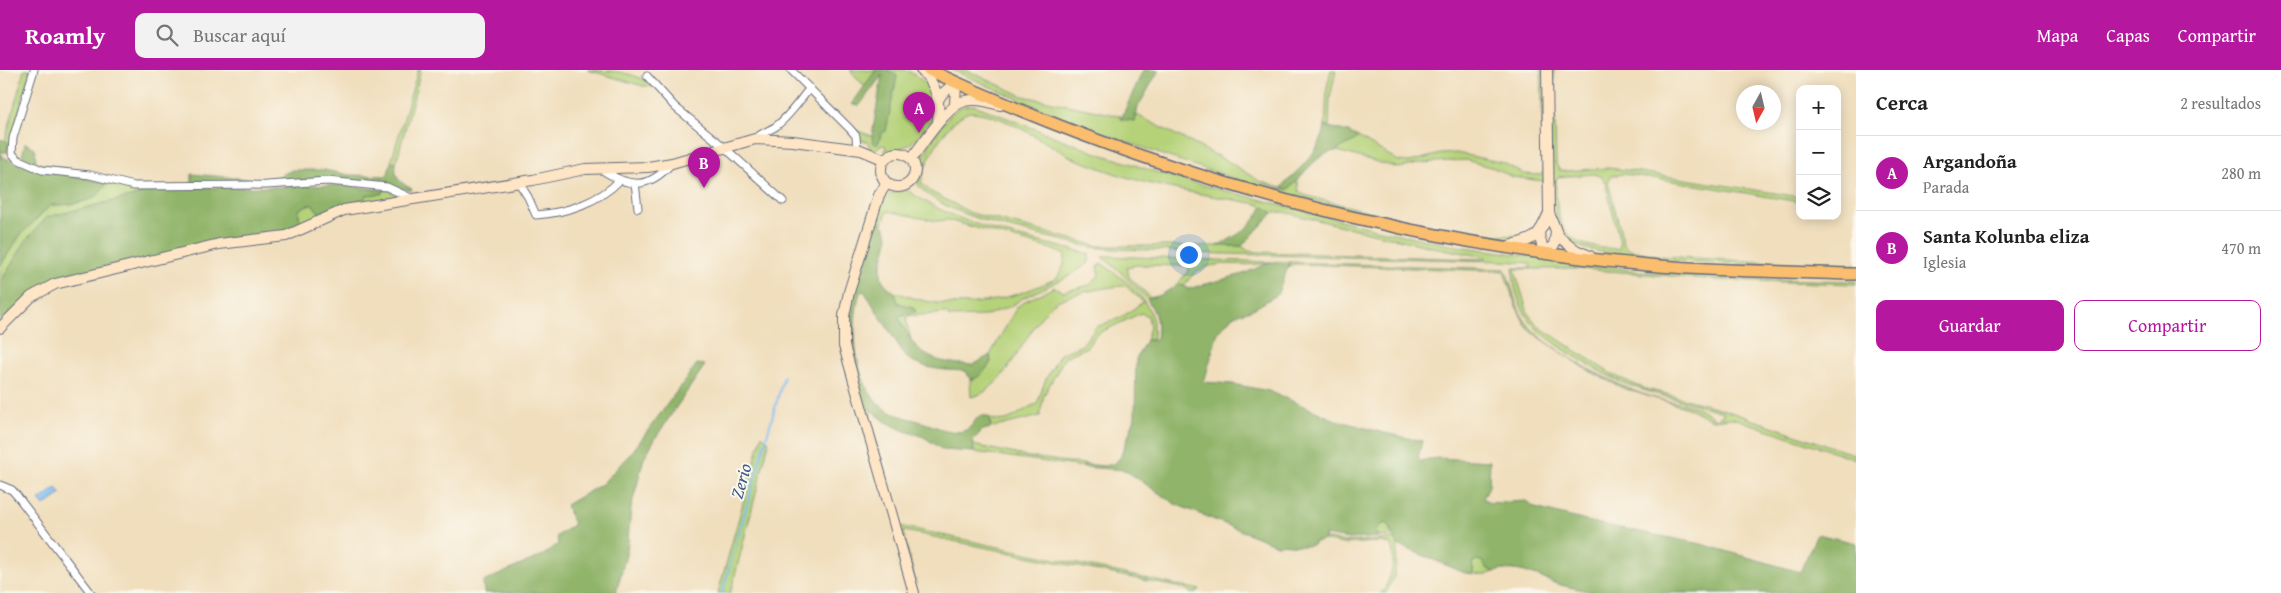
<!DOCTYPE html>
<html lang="es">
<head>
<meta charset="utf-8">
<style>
  :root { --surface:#fff; --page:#f2f2f2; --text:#222; --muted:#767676; --line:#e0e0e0; --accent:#b5179e }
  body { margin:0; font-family:"Gentium Book Plus",serif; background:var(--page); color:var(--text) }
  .controls { position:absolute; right:15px; top:15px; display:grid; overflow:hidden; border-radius:10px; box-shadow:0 2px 12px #0003 }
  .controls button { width:45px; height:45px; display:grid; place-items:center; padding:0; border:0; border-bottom:1px solid var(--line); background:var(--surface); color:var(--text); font:25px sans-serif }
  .compass { position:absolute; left:1736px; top:15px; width:45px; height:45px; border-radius:50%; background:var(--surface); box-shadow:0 2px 12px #0003; rotate:188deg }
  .you { position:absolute; left:1188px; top:184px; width:18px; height:18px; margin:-12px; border:4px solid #fff; border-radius:50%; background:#1a73e8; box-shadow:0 0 0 8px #1a73e833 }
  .badge { display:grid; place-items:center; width:32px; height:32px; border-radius:50%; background:var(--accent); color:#fff; font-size:16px; font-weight:700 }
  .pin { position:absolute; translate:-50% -41px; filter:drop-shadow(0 1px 2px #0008) }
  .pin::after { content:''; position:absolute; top:26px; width:18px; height:15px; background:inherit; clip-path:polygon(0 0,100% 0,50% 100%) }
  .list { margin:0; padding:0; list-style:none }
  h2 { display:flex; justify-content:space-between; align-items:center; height:65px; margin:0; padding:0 20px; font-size:21px }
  h2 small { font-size:16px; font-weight:400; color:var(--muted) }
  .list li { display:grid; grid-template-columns:32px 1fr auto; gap:15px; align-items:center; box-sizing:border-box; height:75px; padding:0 20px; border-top:1px solid var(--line) }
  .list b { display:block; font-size:19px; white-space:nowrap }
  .list p { margin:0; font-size:16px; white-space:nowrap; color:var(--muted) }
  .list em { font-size:16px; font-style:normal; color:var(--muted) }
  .actions { display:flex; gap:10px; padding:15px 20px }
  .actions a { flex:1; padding:11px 0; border:1px solid var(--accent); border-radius:10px; text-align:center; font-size:18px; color:var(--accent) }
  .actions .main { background:var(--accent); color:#fff }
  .icon { flex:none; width:28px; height:28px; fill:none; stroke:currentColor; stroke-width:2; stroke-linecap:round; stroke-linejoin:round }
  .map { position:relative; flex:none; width:1856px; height:523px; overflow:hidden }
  header { display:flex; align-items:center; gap:30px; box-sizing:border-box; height:70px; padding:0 25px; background:var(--accent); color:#fff }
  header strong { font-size:24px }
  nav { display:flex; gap:28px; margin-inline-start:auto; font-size:18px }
  .search { width:350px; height:45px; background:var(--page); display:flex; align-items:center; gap:12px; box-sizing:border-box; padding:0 18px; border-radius:10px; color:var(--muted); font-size:19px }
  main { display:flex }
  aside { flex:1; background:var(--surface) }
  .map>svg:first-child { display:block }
  .green { fill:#b5d279; stroke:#68806c; fill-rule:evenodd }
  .forest { fill:#90b469; stroke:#567264 }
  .water { fill:#7fbcf2; stroke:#4d76a8 }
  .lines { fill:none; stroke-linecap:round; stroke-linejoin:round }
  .stream { stroke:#7fbcf2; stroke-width:2 }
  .street-casing { stroke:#666c7f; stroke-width:9 }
  .secondary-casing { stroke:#666c7f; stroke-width:12 }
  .primary-casing { stroke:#666c7f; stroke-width:14 }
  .street { stroke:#fff; stroke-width:7 }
  .secondary { stroke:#fde5c5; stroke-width:10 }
  .primary { stroke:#fabe6e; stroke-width:11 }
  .labels { text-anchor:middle; stroke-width:4; stroke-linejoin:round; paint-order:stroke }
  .water-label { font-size:18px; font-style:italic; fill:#39598a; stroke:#fbf7ec }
</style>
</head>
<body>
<header>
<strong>Roamly</strong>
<div class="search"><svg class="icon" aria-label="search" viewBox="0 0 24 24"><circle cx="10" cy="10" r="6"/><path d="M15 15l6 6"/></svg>Buscar aquí</div>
<nav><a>Mapa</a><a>Capas</a><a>Compartir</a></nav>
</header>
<main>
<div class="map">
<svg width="1856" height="523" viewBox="0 0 1856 523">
  <rect width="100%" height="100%" fill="#fbf7ec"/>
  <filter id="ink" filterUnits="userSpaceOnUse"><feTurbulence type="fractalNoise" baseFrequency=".02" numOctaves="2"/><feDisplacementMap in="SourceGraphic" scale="10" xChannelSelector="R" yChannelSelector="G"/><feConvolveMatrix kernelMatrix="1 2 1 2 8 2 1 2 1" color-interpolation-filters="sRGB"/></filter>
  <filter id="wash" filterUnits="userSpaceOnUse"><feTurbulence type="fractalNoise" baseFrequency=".0096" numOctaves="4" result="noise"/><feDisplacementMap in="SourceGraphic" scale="20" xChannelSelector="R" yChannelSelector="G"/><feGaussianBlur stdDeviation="1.12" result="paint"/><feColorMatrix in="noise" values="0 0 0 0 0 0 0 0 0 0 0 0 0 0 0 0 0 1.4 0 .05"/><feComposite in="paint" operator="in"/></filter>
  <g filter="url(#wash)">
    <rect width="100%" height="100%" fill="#f0debc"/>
    <!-- green -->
    <path class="green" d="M24 0H30L9 77 5 71Z
      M418 0H421L396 93 391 92Z
      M588 0C612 0 634 2 654 16H643Z
      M850 0H876L865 17Z
      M887 0H907L922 10 929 18 936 37 931 53H929C913 73 911 78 885 81L886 76 881 75 875 80 869 77 868 72 861 70 855 60 872 66 873 73 879 72 897 6Z
      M953 0H966L1023 26 1121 46V49L1135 51 1137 45 1231 93 1259 111 1287 120 1298 111 1299 122 1304 125C1339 134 1508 180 1531 161 1546 149 1543 128 1543 111L1512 107 1494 98 1465 90 1423 93 1399 98 1337 81C1343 75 1353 74 1358 67L1399 91 1409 92 1441 84 1457 83 1504 93 1524 104 1541 105 1544 101 1541 0H1544V140C1542 152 1535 164 1522 169 1507 174 1462 163 1444 160 1274 129 1110 72 953 0Z
      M1331 0H1336L1330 28 1329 56H1325L1327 17Z
      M1550 0H1554L1556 93 1559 100 1566 101 1608 98 1626 100 1800 127V132L1660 109 1623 104 1611 106 1608 112 1624 174 1628 179 1659 186 1804 194C1821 191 1839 195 1856 195V198L1672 191C1653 189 1588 183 1574 174 1570 171 1562 165 1560 161 1548 144 1551 27 1550 0ZM1595 104 1602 107 1606 115 1620 173 1619 179C1584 177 1560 174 1557 134 1556 125 1555 116 1557 107Z
      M974 35 1094 82 1172 107 1375 159 1450 175 1638 201 1757 209 1856 211V214L1717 210 1584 199H1515V201L1528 243 1538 256 1613 305 1643 318 1719 338 1856 385V389L1733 348 1712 350 1691 339 1625 319 1591 302 1558 280 1533 263 1525 254 1515 234 1504 201 1294 194 1288 197 1290 192 1505 199C1513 216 1514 236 1526 252 1547 281 1622 319 1657 329 1672 333 1689 333 1702 340 1707 342 1710 346 1715 349L1723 345V342C1690 332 1656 326 1624 313 1599 303 1556 276 1536 258 1522 245 1512 217 1513 198H1531L1530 193 1501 191 1189 183C1160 178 1130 181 1101 178 1085 177 1068 171 1052 168 1015 159 941 144 918 115 913 97 941 51 956 40 961 36 968 35 974 35ZM969 42C1002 42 1044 73 1073 88 1083 92 1095 96 1105 100 1154 118 1207 125 1258 134L1273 143 1283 142 1432 177 1486 187V189H1480L1258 182 1248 181 1242 176H1098L971 143 931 122 921 113C925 90 947 50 969 42Z
      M106 113 153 118 138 125 47 147 0 213V196L21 164 51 135C69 135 100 133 106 113Z
      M385 120 404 126 364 132 365 125 381 124Z
      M907 120C961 158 1027 168 1089 184V193L1071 205 1023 228 1011 236 985 246 949 247 947 243 907 246V254L912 273 898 246 916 242 912 237 898 233 894 222C906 225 918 230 931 232 974 239 1018 227 1057 208L1064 195 1065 185 1051 179 948 150 936 151 887 141 883 154 877 150C884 128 883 123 907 120Z
      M307 135H313L321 145 305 154 299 148V140Z
      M1106 186 1271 192C1241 201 1205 181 1184 216L1177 215 1188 201V196L1135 195 1127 197 1129 207 1151 228 1147 229 1117 199 1102 187Z
      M1101 193C1127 211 1161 235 1152 270H1146L1150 257 1148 246 1141 243 1097 264 1087 277 1065 287 1044 325 1040 346 991 358 990 348C1010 357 1020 339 1037 334L1045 311 1060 284 1082 275 1096 257 1122 247 1143 232 1126 216C1110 216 1065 224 1053 234 1025 258 1008 320 971 327L970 309 973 310 987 298 991 292 990 285 1017 237 1025 231 1055 217 1063 222 1090 215 1099 205 1097 197Z
      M863 334 871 340 869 348 900 456 1200 520 1196 523H1190L1186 519 905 461 903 462 916 514Z
      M762 365 769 372 732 517 730 523H718Z
      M973 375 1029 387 1084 394 1083 397 974 382Z
      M1386 453 1390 456 1393 466 1378 467 1376 461 1380 455Z
      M1324 468 1344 472 1394 469 1398 475 1395 504 1386 523H1381C1390 512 1398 486 1390 474L1380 472 1342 474 1323 470Z
      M1476 490 1482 491 1485 497 1494 502 1485 505 1474 504 1472 494Z"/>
    <!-- forest -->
    <path class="forest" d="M876 0H887L897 6 886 61 882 63 877 75 873 73 872 66 882 5 859 36 852 34Z
      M1143 0H1159L1138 37 1135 51 1121 49Z
      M1325 56 1348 62 1358 67C1353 74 1343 75 1337 81 1316 82 1303 107 1287 120L1282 117C1298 99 1322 81 1325 56Z
      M0 69 8 72V82H1V86L20 95 25 73 35 78 36 93 67 99 69 106 82 107 106 113C100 133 69 135 51 135L21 164 0 196Z
      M391 92 396 93C394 108 399 112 412 119L411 121 388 115 360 111 328 109 287 112 192 113V104L260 110 278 107 292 100H324L349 105 385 106 388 104Z
      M335 115 385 120 381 124 366 125 364 132 321 145 313 135H307L299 140V148L305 154 298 159 57 210 0 253V213L27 169 47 147 138 125 153 118 281 117Z
      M1263 136 1273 143 1242 176H1217C1237 166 1253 157 1263 136Z
      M877 150C900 165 879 185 881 203 881 213 888 216 894 222 896 225 897 229 898 233L913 237 916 242 898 246C917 287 929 292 973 295L990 285 991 292C986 299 979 310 970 309L966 301C943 300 925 300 906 287L864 221 860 222C850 256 853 317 885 339 896 346 913 349 925 353 936 357 959 367 969 358 973 355 975 350 979 346H986L990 348 991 358 983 360 973 370 974 382 943 380 924 367 902 360 885 351 863 334 847 277 848 240Z
      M1271 192H1290L1277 225 1253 239 1233 246 1218 262 1204 312 1232 314 1269 321 1336 350 1384 363 1422 371 1418 388 1420 391 1438 388 1490 391 1489 416 1483 428 1490 433 1526 431 1535 438 1590 452 1701 474 1800 502 1817 464 1856 473V523H1595C1583 519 1570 518 1557 514 1535 506 1518 495 1494 502L1485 497 1482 491 1476 490 1472 494 1474 504 1465 503 1398 475 1394 469 1390 456 1386 453 1380 455 1376 460 1378 467 1349 469 1325 465 1323 470 1315 472 1313 475C1300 478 1289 473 1277 475L1175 434 1125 400 1083 397 1084 394 1104 396 1113 394 1120 388 1135 348 1136 289 1146 270H1156C1158 253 1157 244 1147 229L1161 225 1177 215 1184 216 1188 219 1243 204Z
      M697 294 705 295 656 367 644 388 631 438 627 481 616 523H484L483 512 545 484 558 474 557 466 574 454 566 435 602 414 632 382Z"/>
    <!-- water -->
    <path class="water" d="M56 418 61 424 44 436 39 430Z"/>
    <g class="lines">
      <!-- stream -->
      <path class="stream" d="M722 523 784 306"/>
    </g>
  </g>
  <g filter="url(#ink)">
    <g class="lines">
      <!-- street casing -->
      <g class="street-casing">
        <path id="street" d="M34 0 13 68 12 83 17 89 42 100 90 105 134 116 267 115 328 111 387 117 411 128
          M791 0 850 59 856 66 857 80
          M647 6 675 37 724 77 783 131
          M755 69C761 63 768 61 775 57 789 47 799 31 810 18
          M601 99C629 118 648 120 672 93
          M519 113 528 127 536 145C566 143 599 132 620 110
          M635 113 638 138
          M0 415 12 420 18 427 91 523"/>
      </g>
      <!-- secondary casing -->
      <g class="secondary-casing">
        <path id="secondary" d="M921 0C937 14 940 31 938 52
          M1547 0 1549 143 1558 166 1576 180 1590 186
          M938 30 942 24 956 12 955 35
          M881 100a17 17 0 1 1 34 0a17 17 0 1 1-34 0Z
          M911 89C923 74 947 35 965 31 977 28 988 32 1000 35
          M887 113 879 125 872 148 849 222 844 246V276L914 523
          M1539 164 1544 183 1554 175 1556 162
          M1509 176C1536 169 1538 168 1549 143
          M0 258 31 227 55 214 219 174 286 166 344 140 533 110 585 99 648 97 672 93 755 69 793 71 861 80 885 90"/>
      </g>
      <!-- primary casing -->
      <g class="primary-casing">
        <path id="primary" d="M929 0C1158 107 1407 175 1659 196 1724 201 1790 202 1856 204"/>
      </g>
      <!-- street -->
      <use href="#street" class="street"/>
      <!-- secondary -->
      <use href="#secondary" class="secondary"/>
      <!-- primary -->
      <use href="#primary" class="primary"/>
    </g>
  </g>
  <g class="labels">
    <!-- water labels -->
    <g class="water-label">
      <text transform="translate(741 411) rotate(-74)" y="6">Zerio</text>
    </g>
  </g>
</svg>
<div class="controls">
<button>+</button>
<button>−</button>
<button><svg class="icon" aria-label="layers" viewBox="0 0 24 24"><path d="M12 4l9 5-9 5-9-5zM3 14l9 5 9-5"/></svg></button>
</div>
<svg class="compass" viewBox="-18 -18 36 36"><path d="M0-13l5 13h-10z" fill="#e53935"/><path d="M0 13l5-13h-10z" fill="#767676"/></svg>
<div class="you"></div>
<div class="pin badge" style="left:919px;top:63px">A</div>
<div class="pin badge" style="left:704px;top:118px">B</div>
</div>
<aside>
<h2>Cerca<small>2 resultados</small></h2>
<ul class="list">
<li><span class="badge">A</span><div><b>Argandoña</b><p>Parada</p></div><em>280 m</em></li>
<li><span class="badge">B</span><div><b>Santa Kolunba eliza</b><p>Iglesia</p></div><em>470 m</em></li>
</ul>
<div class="actions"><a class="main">Guardar</a><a>Compartir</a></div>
</aside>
</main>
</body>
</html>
